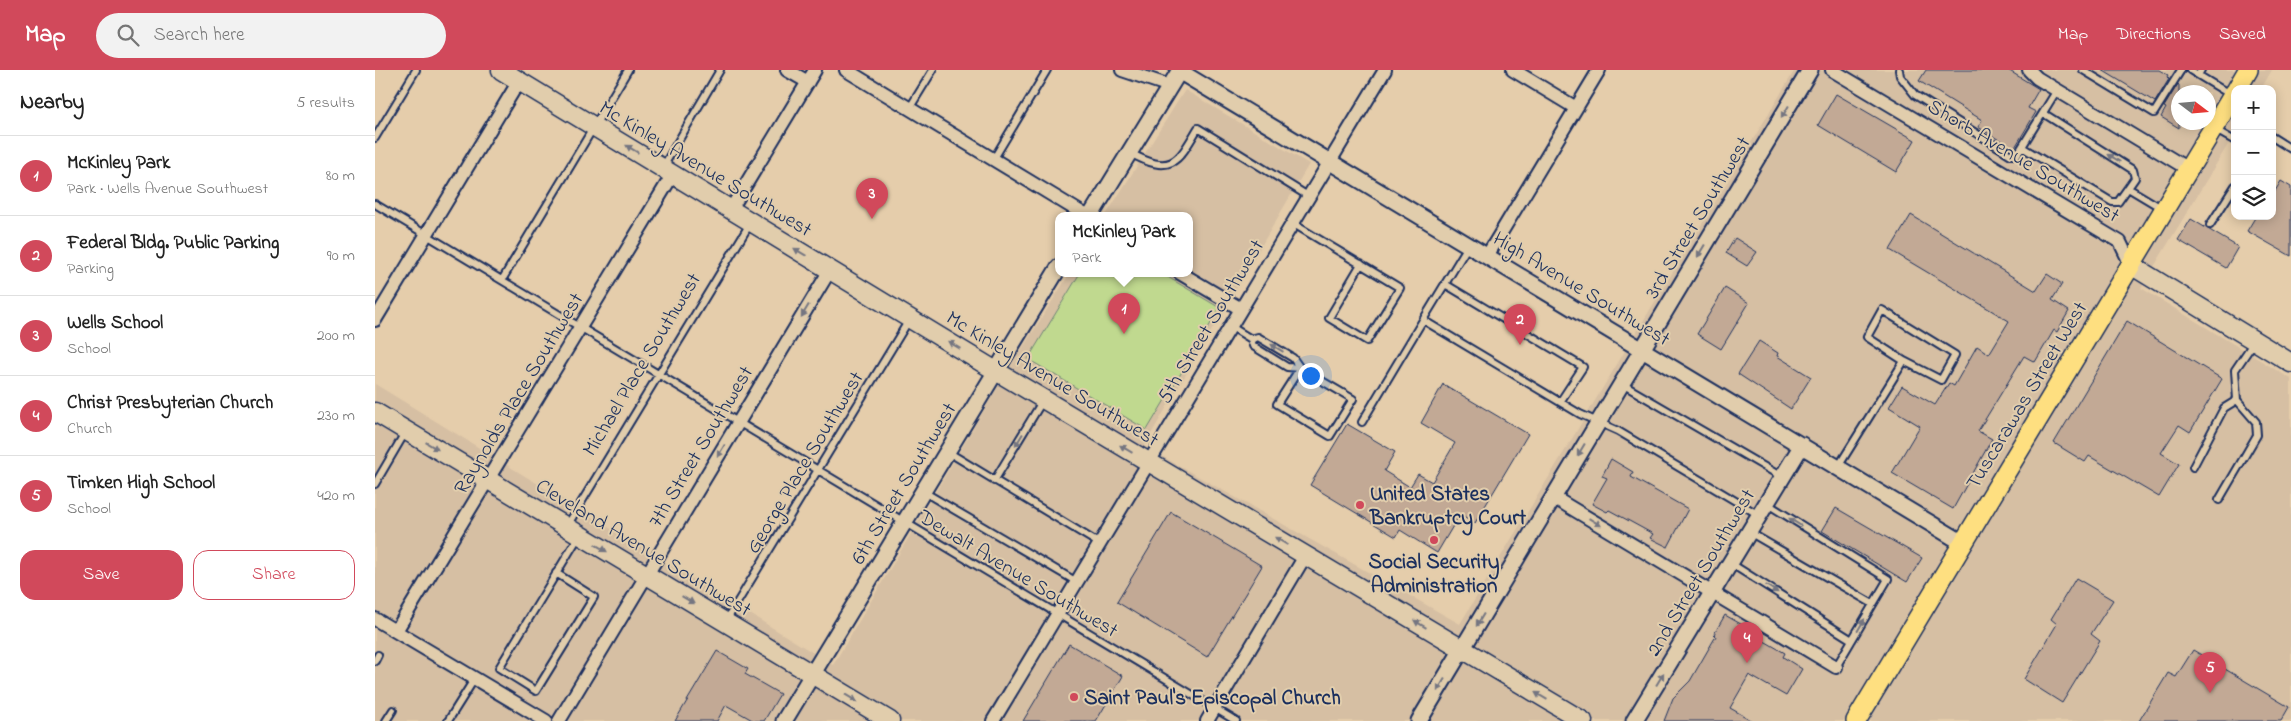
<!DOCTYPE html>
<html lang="en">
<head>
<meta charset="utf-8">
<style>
  :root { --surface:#fff; --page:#f2f2f2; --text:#222; --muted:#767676; --line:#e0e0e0; --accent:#d1495b }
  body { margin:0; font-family:"Indie Flower",sans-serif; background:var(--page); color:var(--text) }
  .controls { position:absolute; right:15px; top:15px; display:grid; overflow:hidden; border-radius:10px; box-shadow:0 2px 12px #0003 }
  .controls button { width:45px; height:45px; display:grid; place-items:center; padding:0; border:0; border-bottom:1px solid var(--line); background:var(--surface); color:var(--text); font:25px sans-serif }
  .compass { position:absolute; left:1796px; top:15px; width:45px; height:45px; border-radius:50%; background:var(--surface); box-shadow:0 2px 12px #0003; rotate:106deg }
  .you { position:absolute; left:935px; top:305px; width:18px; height:18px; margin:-12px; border:4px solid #fff; border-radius:50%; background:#1a73e8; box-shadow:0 0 0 8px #1a73e833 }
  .badge { display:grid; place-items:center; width:32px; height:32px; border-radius:50%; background:var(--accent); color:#fff; font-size:16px; font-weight:700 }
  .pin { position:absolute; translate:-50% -41px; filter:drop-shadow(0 1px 2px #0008) }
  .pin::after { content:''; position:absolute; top:26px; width:18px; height:15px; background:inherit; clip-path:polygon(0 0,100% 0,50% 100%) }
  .popup { position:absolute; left:680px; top:142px; width:138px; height:65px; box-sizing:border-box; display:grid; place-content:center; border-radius:10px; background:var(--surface); filter:drop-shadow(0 1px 4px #0005); font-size:16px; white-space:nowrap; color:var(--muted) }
  .popup b { font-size:19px; color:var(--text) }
  .popup::after { content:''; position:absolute; left:50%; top:100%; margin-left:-10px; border:10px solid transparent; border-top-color:var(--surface) }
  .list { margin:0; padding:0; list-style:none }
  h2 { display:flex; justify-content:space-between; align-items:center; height:65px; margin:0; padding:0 20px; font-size:21px }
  h2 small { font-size:16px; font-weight:400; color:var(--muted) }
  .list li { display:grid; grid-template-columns:32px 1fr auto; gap:15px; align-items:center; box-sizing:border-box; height:80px; padding:0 20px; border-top:1px solid var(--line) }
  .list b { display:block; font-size:19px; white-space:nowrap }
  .list p { margin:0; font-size:16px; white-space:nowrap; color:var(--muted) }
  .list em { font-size:16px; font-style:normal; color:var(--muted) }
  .actions { display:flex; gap:10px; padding:15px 20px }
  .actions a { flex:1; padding:11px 0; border:1px solid var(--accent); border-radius:15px; text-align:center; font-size:18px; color:var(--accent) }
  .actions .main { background:var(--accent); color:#fff }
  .icon { flex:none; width:28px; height:28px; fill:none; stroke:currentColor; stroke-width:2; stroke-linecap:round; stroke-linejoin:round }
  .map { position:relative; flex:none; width:1916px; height:651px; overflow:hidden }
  header { display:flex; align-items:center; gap:30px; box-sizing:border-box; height:70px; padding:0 25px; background:var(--accent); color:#fff }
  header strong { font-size:24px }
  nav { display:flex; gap:28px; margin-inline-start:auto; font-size:18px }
  .search { width:350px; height:45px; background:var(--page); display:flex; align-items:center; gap:12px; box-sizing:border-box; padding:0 18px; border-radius:28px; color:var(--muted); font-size:19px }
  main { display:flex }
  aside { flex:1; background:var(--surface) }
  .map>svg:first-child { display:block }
  .built { fill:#d6bfa3; fill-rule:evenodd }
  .green { fill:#c0d98f; stroke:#6e8476 }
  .building { fill:#c2a995; stroke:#1b2f5e }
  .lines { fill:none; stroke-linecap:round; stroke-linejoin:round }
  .service-casing { stroke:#1b2f5e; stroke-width:10 }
  .minor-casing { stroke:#1b2f5e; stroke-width:16 }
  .tertiary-casing { stroke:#1b2f5e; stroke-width:19 }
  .secondary-casing { stroke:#1b2f5e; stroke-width:21 }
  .primary-casing { stroke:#1b2f5e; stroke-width:22 }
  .service { stroke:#e1cdac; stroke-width:6 }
  .minor { stroke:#e1cdac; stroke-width:12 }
  .tertiary { stroke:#e1cdac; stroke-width:15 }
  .secondary { stroke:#e1cdac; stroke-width:18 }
  .primary { stroke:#fedf80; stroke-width:19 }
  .oneway { fill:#747681 }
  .poi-dot { fill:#d1495b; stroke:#e1cdac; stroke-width:2 }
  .labels { text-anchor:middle; stroke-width:4; stroke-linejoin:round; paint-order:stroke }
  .street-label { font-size:21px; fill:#1b2f5e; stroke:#e1cdac }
  .poi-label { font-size:21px; font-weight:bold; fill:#1b2f5e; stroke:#e1cdac; text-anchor:start }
</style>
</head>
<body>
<header>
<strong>Map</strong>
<div class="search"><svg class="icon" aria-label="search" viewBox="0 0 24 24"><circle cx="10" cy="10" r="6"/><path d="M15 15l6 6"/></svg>Search here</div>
<nav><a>Map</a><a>Directions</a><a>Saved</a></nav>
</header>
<main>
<aside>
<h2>Nearby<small>5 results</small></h2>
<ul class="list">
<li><span class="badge">1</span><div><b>McKinley Park</b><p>Park · Wells Avenue Southwest</p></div><em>80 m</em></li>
<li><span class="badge">2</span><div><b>Federal Bldg. Public Parking</b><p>Parking</p></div><em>90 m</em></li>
<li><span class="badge">3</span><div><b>Wells School</b><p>School</p></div><em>200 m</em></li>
<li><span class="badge">4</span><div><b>Christ Presbyterian Church</b><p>Church</p></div><em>230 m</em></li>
<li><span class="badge">5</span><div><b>Timken High School</b><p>School</p></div><em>420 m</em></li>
</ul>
<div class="actions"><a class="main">Save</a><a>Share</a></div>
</aside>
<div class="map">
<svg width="1916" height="651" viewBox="0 0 1916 651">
  <rect width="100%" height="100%" fill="#e5cdab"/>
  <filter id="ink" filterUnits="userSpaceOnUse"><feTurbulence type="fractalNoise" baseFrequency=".02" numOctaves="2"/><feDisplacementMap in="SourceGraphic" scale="10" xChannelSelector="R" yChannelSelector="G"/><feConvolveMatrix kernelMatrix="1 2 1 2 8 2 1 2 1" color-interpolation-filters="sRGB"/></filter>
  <g filter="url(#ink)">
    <!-- built -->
    <path class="built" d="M1420 0H1897L1886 19H1860V63L1766 218 1916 309V651H0V314L458 595 624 315 695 203H814V145H731L810 20 934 94 769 376 1085 554ZM1804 22H1834V52H1804Z"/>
    <!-- green -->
    <path class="green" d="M705 203H786L845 238 772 360 653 289Z"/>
    <!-- building -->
    <path class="building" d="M1551 0H1633L1664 19 1653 38 1661 42 1639 79 1603 57 1607 50 1544 11Z
      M1727 0H1784L1793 5 1792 7 1794 9 1780 32Z
      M1803 14 1804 15V58L1786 47 1791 38 1789 37Z
      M1461 24 1540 70 1521 102 1443 55Z
      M1906 111 1916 117V186L1872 161 1881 146H1897V126Z
      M1536 145 1661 221 1672 204 1687 214 1677 230 1694 241 1682 262 1679 260 1660 292 1649 286 1603 361 1617 369 1578 439 1517 403 1545 356 1514 337 1527 316 1560 335 1574 313 1579 316 1602 276 1614 284 1634 251 1515 180Z
      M1816 149 1863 177 1851 198 1803 170Z
      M1360 168 1382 182 1372 196 1351 183Z
      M1350 218 1374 233 1346 279 1322 264Z
      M1752 251 1847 309 1815 362 1804 355 1786 383 1804 394 1784 427 1714 386 1710 392 1679 373Z
      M1384 271 1403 283 1402 286 1436 307 1416 339 1363 304Z
      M1068 314 1153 364 1100 453 1085 444 1062 483 1025 460 1021 467 935 415 972 354 1020 382 1009 401 1035 417 1043 404 1057 412 1080 373 1046 353Z
      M1236 389 1258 402 1256 407 1313 439 1293 477 1275 468 1278 464 1234 440 1232 442 1217 434 1232 408 1227 406Z
      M1461 438 1547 488 1532 512 1447 461Z
      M796 442 887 496 832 587 742 532Z
      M1701 508 1738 530 1716 564 1725 571 1687 633 1649 609 1682 554 1676 549Z
      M1350 545 1385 565 1384 568 1410 583 1408 587 1427 599 1411 626 1374 605 1355 638 1378 651H1289L1298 628 1315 611 1341 566 1339 564Z
      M694 574 748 606 721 651H648Z
      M1818 580 1914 637 1906 651H1764L1793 603 1801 607Z
      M342 581 373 599 370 604 405 624 389 651H379L351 635 342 651H300Z"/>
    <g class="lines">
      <!-- service casing -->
      <g class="service-casing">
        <path id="service" d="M1524 0 1525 6 1540 25 1636 85H1642L1682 20
          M1708 0 1779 43 1806 0
          M1815 0 1823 5
          M1826 0 1823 5 1856 25
          M534 39 558 0
          M1839 59 1860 71
          M1897 67 1916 79
          M0 68 41 0
          M1647 77 1737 132H1743L1760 108 1758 100 1668 43
          M755 83C796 105 802 94 823 58L933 126
          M618 90 672 0
          M288 97 345 0
          M1753 118 1788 139
          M0 134 861 651
          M917 153 1025 218 992 271 954 248 986 194
          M1835 155 1860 116
          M1093 176 1048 250 1205 344 1243 361 1384 445
          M127 210 253 0
          M1070 214 1208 297 1185 332
          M855 256 876 269 878 276 912 297 925 298
          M876 269 883 267 918 288 925 298 978 329 955 366 902 334 925 298
          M1247 314 1407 407
          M987 352 1048 250
          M573 382 725 474
          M1463 397 1529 291 1492 267 1507 240 1580 285 1566 310 1529 291
          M1818 397 1849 338 1862 330
          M619 411 668 330
          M0 414 31 361
          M549 422 702 512
          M1844 430 1882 365 1881 352 1862 330 1860 300 1879 272
          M1391 433 1513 509 1461 597
          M192 456 376 152
          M1374 462 1498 534
          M1355 493 1477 570
          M181 503 219 527 161 621 124 598 204 466
          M351 551 534 250
          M0 591 3 585
          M11 651 18 640
          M73 651 100 608"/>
      </g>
      <!-- minor casing -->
      <g class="minor-casing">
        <path id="minor" d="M412 0 433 12
          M471 0 710 145
          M747 0 795 16
          M1138 0 1201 38
          M1457 0 1745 172 1756 195
          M1654 0 1662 8 1813 99
          M356 139 440 0
          M1112 186 1224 0
          M805 203 866 239
          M0 250 144 11
          M1178 427 1461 597
          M0 549 171 651
          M21 561 298 104
          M184 651 455 200
          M618 651 1010 0
          M832 651 930 486"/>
      </g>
      <!-- tertiary casing -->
      <g class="tertiary-casing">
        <path id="tertiary" d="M804 1 1588 473
          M716 145 805 0
          M409 651 684 197
          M1044 651 1435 0
          M1259 651 1427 375"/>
      </g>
      <!-- secondary casing -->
      <g class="secondary-casing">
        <path id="secondary" d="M126 0 621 301 1208 651
          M1756 195 1916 293
          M0 342 515 651"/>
      </g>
      <!-- primary casing -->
      <g class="primary-casing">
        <path id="primary" d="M1862 19 1873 0
          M1481 651 1860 22"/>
      </g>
      <!-- service -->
      <use href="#service" class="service"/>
      <!-- minor -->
      <use href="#minor" class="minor"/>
      <!-- tertiary -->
      <use href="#tertiary" class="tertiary"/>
      <!-- secondary -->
      <use href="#secondary" class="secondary"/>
      <!-- primary -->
      <use href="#primary" class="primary"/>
    </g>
    <!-- one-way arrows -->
    <defs><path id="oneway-solid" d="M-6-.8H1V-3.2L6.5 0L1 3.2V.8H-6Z" transform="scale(1.25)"/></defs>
    <g class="oneway">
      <use href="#oneway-solid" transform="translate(1410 42) rotate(121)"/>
      <use href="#oneway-solid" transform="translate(257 79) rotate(-149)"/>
      <use href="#oneway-solid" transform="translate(1739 88) rotate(-148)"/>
      <use href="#oneway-solid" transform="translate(1326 181) rotate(121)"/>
      <use href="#oneway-solid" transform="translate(425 182) rotate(-149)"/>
      <use href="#oneway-solid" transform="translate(430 241) rotate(121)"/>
      <use href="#oneway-solid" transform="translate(579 275) rotate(-149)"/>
      <use href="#oneway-solid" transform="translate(902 278) rotate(-149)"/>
      <use href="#oneway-solid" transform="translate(644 370) rotate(121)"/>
      <use href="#oneway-solid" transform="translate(57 376) rotate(31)"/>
      <use href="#oneway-solid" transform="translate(751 379) rotate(-149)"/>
      <use href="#oneway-solid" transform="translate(1206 380) rotate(121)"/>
      <use href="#oneway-solid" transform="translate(346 381) rotate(121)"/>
      <use href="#oneway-solid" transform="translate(1220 452) rotate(31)"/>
      <use href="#oneway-solid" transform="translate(1420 452) rotate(-148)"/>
      <use href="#oneway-solid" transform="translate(906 471) rotate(-149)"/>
      <use href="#oneway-solid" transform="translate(226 478) rotate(31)"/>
      <use href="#oneway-solid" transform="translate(1397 519) rotate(32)"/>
      <use href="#oneway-solid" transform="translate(313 530) rotate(31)"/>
      <use href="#oneway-solid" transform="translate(1105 550) rotate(121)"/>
      <use href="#oneway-solid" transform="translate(1045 554) rotate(-149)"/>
      <use href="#oneway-solid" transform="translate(1486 555) rotate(-60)"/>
      <use href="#oneway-solid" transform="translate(1285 609) rotate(-59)"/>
      <use href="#oneway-solid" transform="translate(1066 615) rotate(121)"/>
      <use href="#oneway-solid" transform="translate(1166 626) rotate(-149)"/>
      <use href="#oneway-solid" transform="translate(476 628) rotate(31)"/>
    </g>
  </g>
  <!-- markers -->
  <g class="poi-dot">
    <circle cx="985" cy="435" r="5"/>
    <circle cx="1059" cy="470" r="5"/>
    <circle cx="699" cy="627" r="5"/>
  </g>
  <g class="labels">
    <!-- street labels -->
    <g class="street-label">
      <text transform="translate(1649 90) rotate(31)" y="7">Shorb Avenue Southwest</text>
      <text transform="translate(331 98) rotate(31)" y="7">Mc Kinley Avenue Southwest</text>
      <text transform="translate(1322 147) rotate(-59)" y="7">3rd Street Southwest</text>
      <text transform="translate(1207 218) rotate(31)" y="7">High Avenue Southwest</text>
      <text transform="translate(835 251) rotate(-59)" y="7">5th Street Southwest</text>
      <text transform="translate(266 294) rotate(-59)" y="7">Michael Place Southwest</text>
      <text transform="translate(678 308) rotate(31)" y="7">Mc Kinley Avenue Southwest</text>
      <text transform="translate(143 323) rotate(-59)" y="7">Raynolds Place Southwest</text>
      <text transform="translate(1651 325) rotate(-59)" y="7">Tuscarawas Street West</text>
      <text transform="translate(325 376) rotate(-59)" y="7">7th Street Southwest</text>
      <text transform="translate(429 392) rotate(-59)" y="7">George Place Southwest</text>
      <text transform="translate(528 413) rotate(-59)" y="7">6th Street Southwest</text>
      <text transform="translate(269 477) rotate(31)" y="7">Cleveland Avenue Southwest</text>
      <text transform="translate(1325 502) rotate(-59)" y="7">2nd Street Southwest</text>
      <text transform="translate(644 503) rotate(31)" y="7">Dewalt Avenue Southwest</text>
    </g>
    <!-- poi labels -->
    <g class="poi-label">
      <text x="995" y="430">United States<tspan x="995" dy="24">Bankruptcy Court</tspan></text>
      <text x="1059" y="498" text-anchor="middle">Social Security<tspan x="1059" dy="24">Administration</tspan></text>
      <text x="709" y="634">Saint Paul's Episcopal Church</text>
    </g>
  </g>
</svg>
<div class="controls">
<button>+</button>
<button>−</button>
<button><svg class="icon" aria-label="layers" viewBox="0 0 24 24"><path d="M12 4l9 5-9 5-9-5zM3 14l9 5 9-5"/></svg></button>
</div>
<svg class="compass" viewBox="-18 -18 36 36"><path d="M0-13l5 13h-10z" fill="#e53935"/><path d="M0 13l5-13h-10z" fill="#767676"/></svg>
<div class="you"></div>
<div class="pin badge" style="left:749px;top:264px">1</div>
<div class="popup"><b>McKinley Park</b>Park</div>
<div class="pin badge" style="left:1145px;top:275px">2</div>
<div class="pin badge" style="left:497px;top:149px">3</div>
<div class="pin badge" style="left:1372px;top:593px">4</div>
<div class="pin badge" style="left:1835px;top:623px">5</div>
</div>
</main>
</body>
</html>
